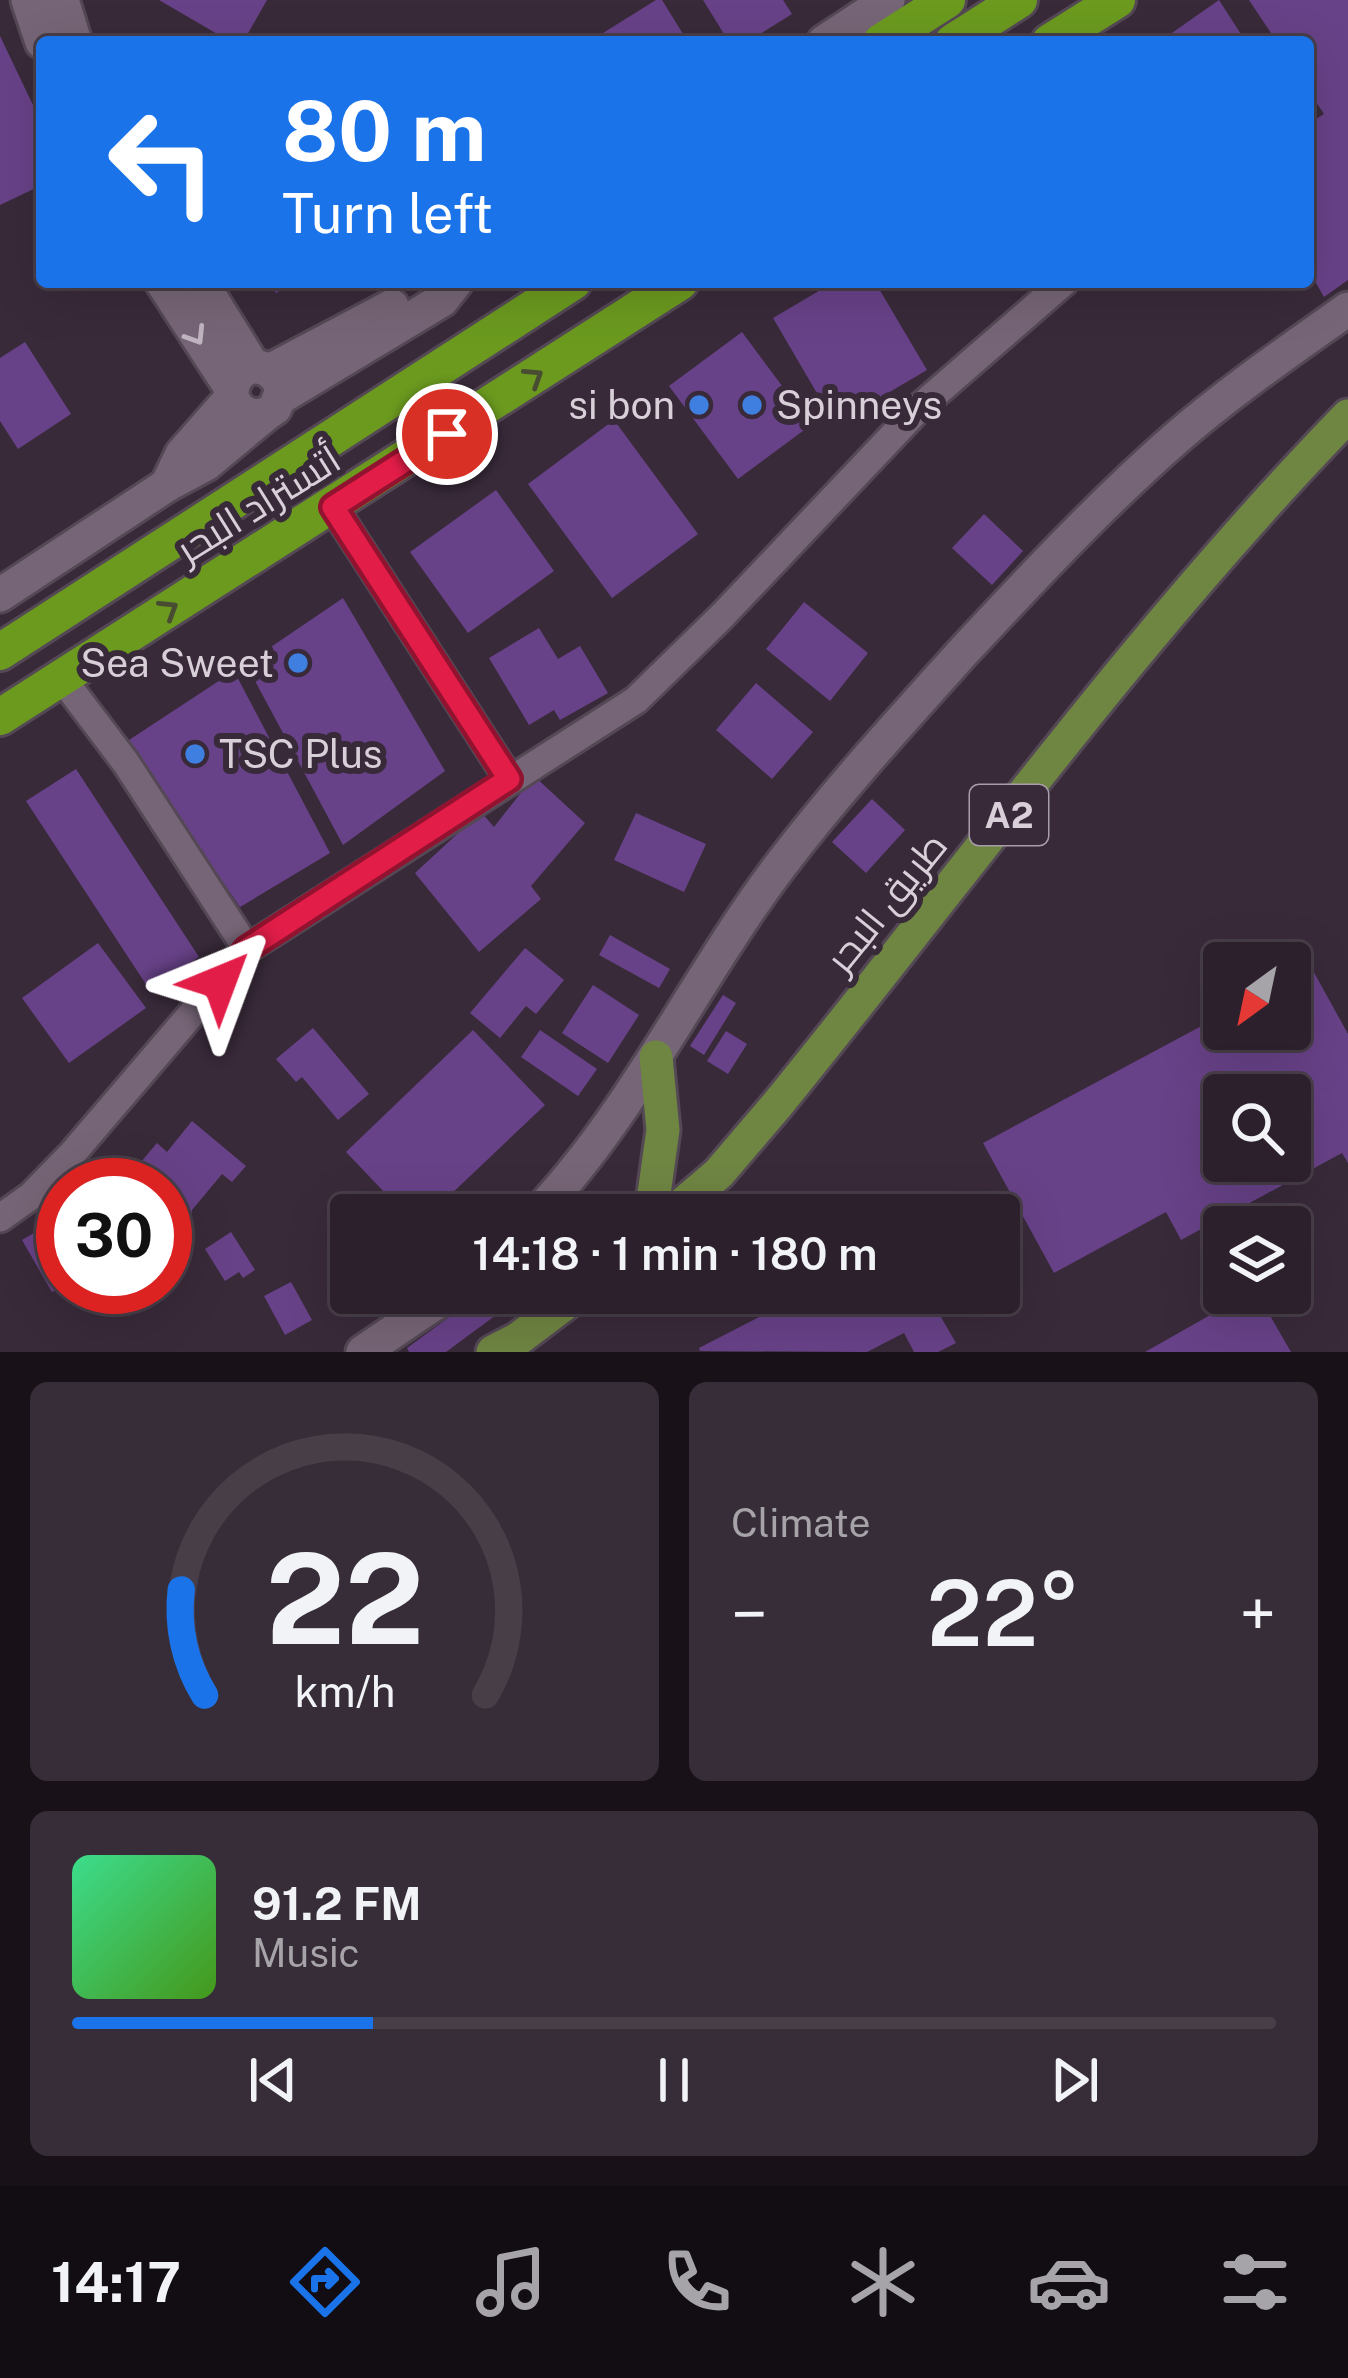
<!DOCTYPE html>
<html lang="en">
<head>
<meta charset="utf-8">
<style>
	:root { --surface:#2b202c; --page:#372d38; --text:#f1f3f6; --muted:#a6a3a9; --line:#473e48; --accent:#1a73e8 }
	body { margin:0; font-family:"Public Sans",Cairo,sans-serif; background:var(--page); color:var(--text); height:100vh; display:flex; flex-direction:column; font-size:45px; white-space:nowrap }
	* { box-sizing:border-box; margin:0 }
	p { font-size:39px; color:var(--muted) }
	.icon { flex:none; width:66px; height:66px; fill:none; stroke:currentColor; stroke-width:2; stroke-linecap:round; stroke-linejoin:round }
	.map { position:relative; height:1352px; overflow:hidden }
	.side { display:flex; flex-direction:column; gap:30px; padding:30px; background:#181218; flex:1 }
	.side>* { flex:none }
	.banner { position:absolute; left:36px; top:36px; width:1278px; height:252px; border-radius:12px; box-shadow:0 12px 48px #0002,0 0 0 3px var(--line); background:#1a73e8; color:#fff; overflow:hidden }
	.needle { width:78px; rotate:213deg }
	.buttons { position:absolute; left:1203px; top:942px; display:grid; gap:24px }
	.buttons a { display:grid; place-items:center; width:108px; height:108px; border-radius:12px; background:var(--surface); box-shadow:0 12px 48px #0002,0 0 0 3px var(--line); font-size:60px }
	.speed { position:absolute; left:36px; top:1158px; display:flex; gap:24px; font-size:60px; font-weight:700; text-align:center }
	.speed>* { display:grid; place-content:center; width:156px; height:156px; border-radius:50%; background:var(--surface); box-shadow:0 12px 48px #0002,0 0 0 3px var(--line); line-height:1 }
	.speed .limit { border:18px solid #d22; background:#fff; color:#111 }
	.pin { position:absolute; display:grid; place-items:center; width:102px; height:102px; color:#fff; margin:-51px; border:6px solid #fff; border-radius:50%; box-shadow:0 3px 12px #0007 }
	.me { position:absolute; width:132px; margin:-66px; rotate:44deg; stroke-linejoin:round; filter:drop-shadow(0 0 9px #0008) }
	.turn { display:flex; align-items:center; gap:42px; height:252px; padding:0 48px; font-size:54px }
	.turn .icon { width:156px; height:156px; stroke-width:2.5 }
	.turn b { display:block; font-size:84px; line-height:102px }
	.big { font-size:90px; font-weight:600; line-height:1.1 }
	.side .tile { flex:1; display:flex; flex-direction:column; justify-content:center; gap:18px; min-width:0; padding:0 42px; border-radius:18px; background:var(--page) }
	.side .dial { align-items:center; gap:0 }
	.dial svg { height:312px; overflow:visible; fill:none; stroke:var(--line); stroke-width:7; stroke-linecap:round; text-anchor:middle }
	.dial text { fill:var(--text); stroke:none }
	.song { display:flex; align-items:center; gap:36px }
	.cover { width:144px; height:144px; border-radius:18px; background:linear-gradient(135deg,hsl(150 70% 55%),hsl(100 70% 35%)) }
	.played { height:12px; border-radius:6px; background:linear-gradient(90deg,var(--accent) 25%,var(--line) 25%) }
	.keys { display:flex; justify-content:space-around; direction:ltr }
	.heat { display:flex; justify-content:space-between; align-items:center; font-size:66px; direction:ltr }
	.side .tiles { flex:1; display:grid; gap:30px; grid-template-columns:1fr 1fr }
	.tile:last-child { grid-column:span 2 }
	.trip { position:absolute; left:330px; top:1194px; width:690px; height:120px; border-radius:12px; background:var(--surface); box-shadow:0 12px 48px #0002,0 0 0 3px var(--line); font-weight:600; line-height:120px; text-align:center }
	.menu { display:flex; height:192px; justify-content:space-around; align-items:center; background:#110d12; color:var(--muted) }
	.menu .icon { width:84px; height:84px }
	.menu .current { color:var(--accent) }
	.menu b { font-size:54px; color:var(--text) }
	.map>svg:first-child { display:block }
	.building { fill:#684288; fill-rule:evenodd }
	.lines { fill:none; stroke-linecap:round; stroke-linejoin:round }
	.minor-casing { stroke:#544855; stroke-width:33 }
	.secondary-casing { stroke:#544855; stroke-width:39 }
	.primary-casing { stroke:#544855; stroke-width:39 }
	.motorway-casing { stroke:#544855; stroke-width:42 }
	.minor { stroke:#766576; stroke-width:27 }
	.secondary { stroke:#766576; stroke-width:33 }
	.primary { stroke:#6f8542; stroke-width:33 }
	.motorway { stroke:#6b9a1f; stroke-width:36 }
	.oneway { stroke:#c0b4c0 }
	.oneway2 { stroke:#484c32 }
	.route-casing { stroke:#92132f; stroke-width:30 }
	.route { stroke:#e11d48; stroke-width:21 }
	.shop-dot { fill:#3f7fe0; stroke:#392a3a; stroke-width:4.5 }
	.labels { text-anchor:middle; stroke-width:12; stroke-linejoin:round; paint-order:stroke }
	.shield { fill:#392a3a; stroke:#a89ea9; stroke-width:3 }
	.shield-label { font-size:36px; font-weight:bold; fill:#d8cfd9 }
	.poi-label { font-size:39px; fill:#d8cfd9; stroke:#392a3a; text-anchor:end }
	.street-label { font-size:39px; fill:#d8cfd9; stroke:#392a3a }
</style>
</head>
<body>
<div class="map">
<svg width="1348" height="1352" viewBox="0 0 1348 1352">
	<rect width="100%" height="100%" fill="#392a3a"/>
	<g class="building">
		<path d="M159 0H267L243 42H231Z"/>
		<path d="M656 0H662L688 42H608L603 33Z"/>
		<path d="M703 0H783L792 14 747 42H729Z"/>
		<path d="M1219 0 1246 42H1159Z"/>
		<path d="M1249 0H1348V280L1324 297 1308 269V124L1324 114 1308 90V42H1277Z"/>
		<path d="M0 36 42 124V185L0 205Z"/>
		<path d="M269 282H294L276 293Z"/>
		<path d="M834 282H875L927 370 835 424 773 318Z"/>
		<path d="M742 332 811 425 738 479 669 386Z"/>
		<path d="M25 342 71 414 18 449 0 421V358Z"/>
		<path d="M614 420 698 534 612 598 528 484Z"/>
		<path d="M496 490 554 571 468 633 410 552Z"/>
		<path d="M984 514 1023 551 992 585 952 548Z"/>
		<path d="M343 598 445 771 343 845 246 664Z"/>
		<path d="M804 602 868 653 830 701 766 649Z"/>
		<path d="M539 628 558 659 580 646 608 693 560 720 554 710 529 725 489 658Z"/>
		<path d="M234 671 330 853 240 907 126 742Z"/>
		<path d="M756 683 813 732 772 779 716 730Z"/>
		<path d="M76 769 199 957 149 989 26 801Z"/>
		<path d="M534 776 585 823 531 886 541 899 479 952 415 873 481 812 494 827Z"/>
		<path d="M872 799 905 830 866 873 832 842Z"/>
		<path d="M636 813 706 844 684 892 614 860Z"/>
		<path d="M610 935 670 969 659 988 599 955Z"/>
		<path d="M98 943 146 1008 69 1063 22 998Z"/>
		<path d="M525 948 564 980 536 1014 526 1006 500 1038 470 1013Z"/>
		<path d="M1311 967 1348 1034V1163L1342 1153 1181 1240 1166 1212 1054 1273 983 1143 1224 1014V1029H1290V978ZM1224 1095H1290V1161H1224Z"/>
		<path d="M593 985 639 1015 608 1063 562 1033Z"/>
		<path d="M723 995 736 1003 704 1055 690 1046Z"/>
		<path d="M313 1028 369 1094 338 1120 302 1077 296 1082 276 1059Z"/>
		<path d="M473 1030 545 1105 429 1215H406L346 1152Z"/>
		<path d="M540 1030 597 1069 578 1096 521 1057Z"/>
		<path d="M726 1031 747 1044 728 1074 707 1061Z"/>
		<path d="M192 1121 246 1166 232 1182 222 1174 192 1210 188 1236 165 1247V1185H142L130 1175 157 1143 167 1152Z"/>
		<path d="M63 1216V1286L52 1292 22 1240Z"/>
		<path d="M231 1232 255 1270 243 1278 239 1272 225 1281 205 1249Z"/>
		<path d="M291 1282 312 1320 285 1335 264 1296Z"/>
		<path d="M482 1293H526L446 1352H409L407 1348Z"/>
		<path d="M806 1293H927L956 1343 938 1352H914L904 1333 867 1352 700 1351 699 1348Z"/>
		<path d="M1249 1293H1257L1291 1352H1145Z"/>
	</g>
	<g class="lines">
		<defs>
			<g id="minor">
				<path d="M333 507 509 779"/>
				<path d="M61 677 126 763 247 949"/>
				<path d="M0 1218 31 1196 72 1154 247 949 636 700 722 616 920 407 1064 282"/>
			</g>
			<g id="secondary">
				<path d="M28 0 42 42"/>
				<path d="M62 0 75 42"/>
				<path d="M824 42 888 0"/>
				<path d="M162 282 231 388"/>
				<path d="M201 282 253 366"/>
				<path d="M271 370 392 306"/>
				<path d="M281 397 442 300 456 282"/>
				<path d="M167 485 182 454 232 397C231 361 272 356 282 390L275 408C259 421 240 417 232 397"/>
				<path d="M0 595 167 485 206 464 265 415"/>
				<path d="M536 1215C635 1111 694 980 780 866 837 791 900 722 963 652 1031 579 1099 506 1174 440 1229 392 1289 351 1348 309"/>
				<path d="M363 1352 450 1293"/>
			</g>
			<g id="primary">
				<path d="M651 1215 663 1130 656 1057"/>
				<path d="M670 1215 719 1173 777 1105C965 874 1140 630 1348 416"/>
				<path d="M493 1352 518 1339 579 1293"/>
			</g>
			<g id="motorway">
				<path d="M881 42 947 0"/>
				<path d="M953 42 1019 0"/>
				<path d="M1050 42 1117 0"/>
				<path d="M0 652 573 282"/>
				<path d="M0 717 680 282"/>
			</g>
		</defs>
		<use href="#minor" class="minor-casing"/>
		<use href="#secondary" class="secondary-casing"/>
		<use href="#primary" class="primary-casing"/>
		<use href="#motorway" class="motorway-casing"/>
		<use href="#minor" class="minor"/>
		<use href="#secondary" class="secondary"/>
		<use href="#primary" class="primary"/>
		<use href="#motorway" class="motorway"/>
	</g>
	<defs><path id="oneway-chevron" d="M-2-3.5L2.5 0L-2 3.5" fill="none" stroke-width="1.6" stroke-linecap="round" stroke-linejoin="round" transform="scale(3)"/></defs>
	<use class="oneway" href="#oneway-chevron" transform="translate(196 336) rotate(58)"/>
	<g class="oneway2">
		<use href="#oneway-chevron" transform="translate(534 377) rotate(-33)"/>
		<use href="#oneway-chevron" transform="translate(169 609) rotate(-32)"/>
	</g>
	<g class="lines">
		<defs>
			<path id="route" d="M220 982 247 949 509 779 333 507 447 434"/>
		</defs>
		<use href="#route" class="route-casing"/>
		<use href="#route" class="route"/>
	</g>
	<g class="shop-dot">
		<circle cx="699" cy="405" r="12"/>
		<circle cx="752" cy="405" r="12"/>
		<circle cx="298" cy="663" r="12"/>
		<circle cx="195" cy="754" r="12"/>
	</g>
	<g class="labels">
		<rect class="shield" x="970" y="785" width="78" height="60" rx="9"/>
		<g class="shield-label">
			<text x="1009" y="828">A2</text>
		</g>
		<g class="poi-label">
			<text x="675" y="419">si bon</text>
			<text x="776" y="419" text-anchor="start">Spinneys</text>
			<text x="274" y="677">Sea Sweet</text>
			<text x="219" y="768" text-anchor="start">TSC Plus</text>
		</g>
		<g class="street-label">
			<text transform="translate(258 504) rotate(-32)" y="14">أتستراد البحر</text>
			<text transform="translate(886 902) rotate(-51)" y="14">طريق البحر</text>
		</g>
	</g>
</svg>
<div class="buttons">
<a><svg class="needle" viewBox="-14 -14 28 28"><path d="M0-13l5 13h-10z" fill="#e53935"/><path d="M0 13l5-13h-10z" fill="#a6a3a9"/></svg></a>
<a><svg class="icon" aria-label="search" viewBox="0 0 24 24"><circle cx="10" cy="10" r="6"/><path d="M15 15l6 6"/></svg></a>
<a><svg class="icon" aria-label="layers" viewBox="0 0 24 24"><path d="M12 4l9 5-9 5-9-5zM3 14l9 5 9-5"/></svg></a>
</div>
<div class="speed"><div class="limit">30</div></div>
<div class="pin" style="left:447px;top:434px;background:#d93025"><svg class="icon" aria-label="arrive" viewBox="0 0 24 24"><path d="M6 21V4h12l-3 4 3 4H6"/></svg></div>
<svg class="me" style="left:220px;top:982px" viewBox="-20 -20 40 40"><path d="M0-17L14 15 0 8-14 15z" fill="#e11d48" stroke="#fff" stroke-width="4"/></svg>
<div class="trip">14:18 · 1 min · 180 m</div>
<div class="banner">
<div class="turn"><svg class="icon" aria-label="left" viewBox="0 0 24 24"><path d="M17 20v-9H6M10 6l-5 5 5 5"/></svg><div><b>80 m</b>Turn left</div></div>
</div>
</div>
<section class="side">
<div class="tiles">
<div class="tile dial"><svg viewBox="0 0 100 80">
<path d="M14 69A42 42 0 1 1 86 69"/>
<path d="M14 69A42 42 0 0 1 8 42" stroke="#1a73e8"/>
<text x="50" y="56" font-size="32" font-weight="700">22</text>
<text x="50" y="72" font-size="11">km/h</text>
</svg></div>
<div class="tile"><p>Climate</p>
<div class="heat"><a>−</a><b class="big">22°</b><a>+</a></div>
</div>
<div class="tile">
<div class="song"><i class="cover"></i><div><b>91.2 FM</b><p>Music</p></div></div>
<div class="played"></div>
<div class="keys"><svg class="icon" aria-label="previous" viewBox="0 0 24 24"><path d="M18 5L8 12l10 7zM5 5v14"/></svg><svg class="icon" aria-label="pause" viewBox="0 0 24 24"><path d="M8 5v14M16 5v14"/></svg><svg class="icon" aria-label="next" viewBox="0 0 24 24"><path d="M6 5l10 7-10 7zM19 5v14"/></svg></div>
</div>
</div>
</section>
<nav class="menu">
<b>14:17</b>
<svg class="icon current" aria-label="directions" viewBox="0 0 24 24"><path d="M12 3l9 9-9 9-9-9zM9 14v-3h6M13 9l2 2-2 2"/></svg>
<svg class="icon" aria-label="music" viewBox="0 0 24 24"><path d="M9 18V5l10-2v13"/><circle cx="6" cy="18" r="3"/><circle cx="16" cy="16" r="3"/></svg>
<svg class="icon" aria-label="phone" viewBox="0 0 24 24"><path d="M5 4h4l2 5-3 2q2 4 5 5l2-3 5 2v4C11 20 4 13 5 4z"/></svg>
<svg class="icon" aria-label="climate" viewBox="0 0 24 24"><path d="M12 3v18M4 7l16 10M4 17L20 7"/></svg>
<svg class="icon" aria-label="car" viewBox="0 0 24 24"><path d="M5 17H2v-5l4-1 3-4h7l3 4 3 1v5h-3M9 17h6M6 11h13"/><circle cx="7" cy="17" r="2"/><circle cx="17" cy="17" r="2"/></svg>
<svg class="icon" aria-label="filters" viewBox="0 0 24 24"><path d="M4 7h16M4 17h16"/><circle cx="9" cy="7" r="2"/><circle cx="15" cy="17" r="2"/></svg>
</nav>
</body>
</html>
